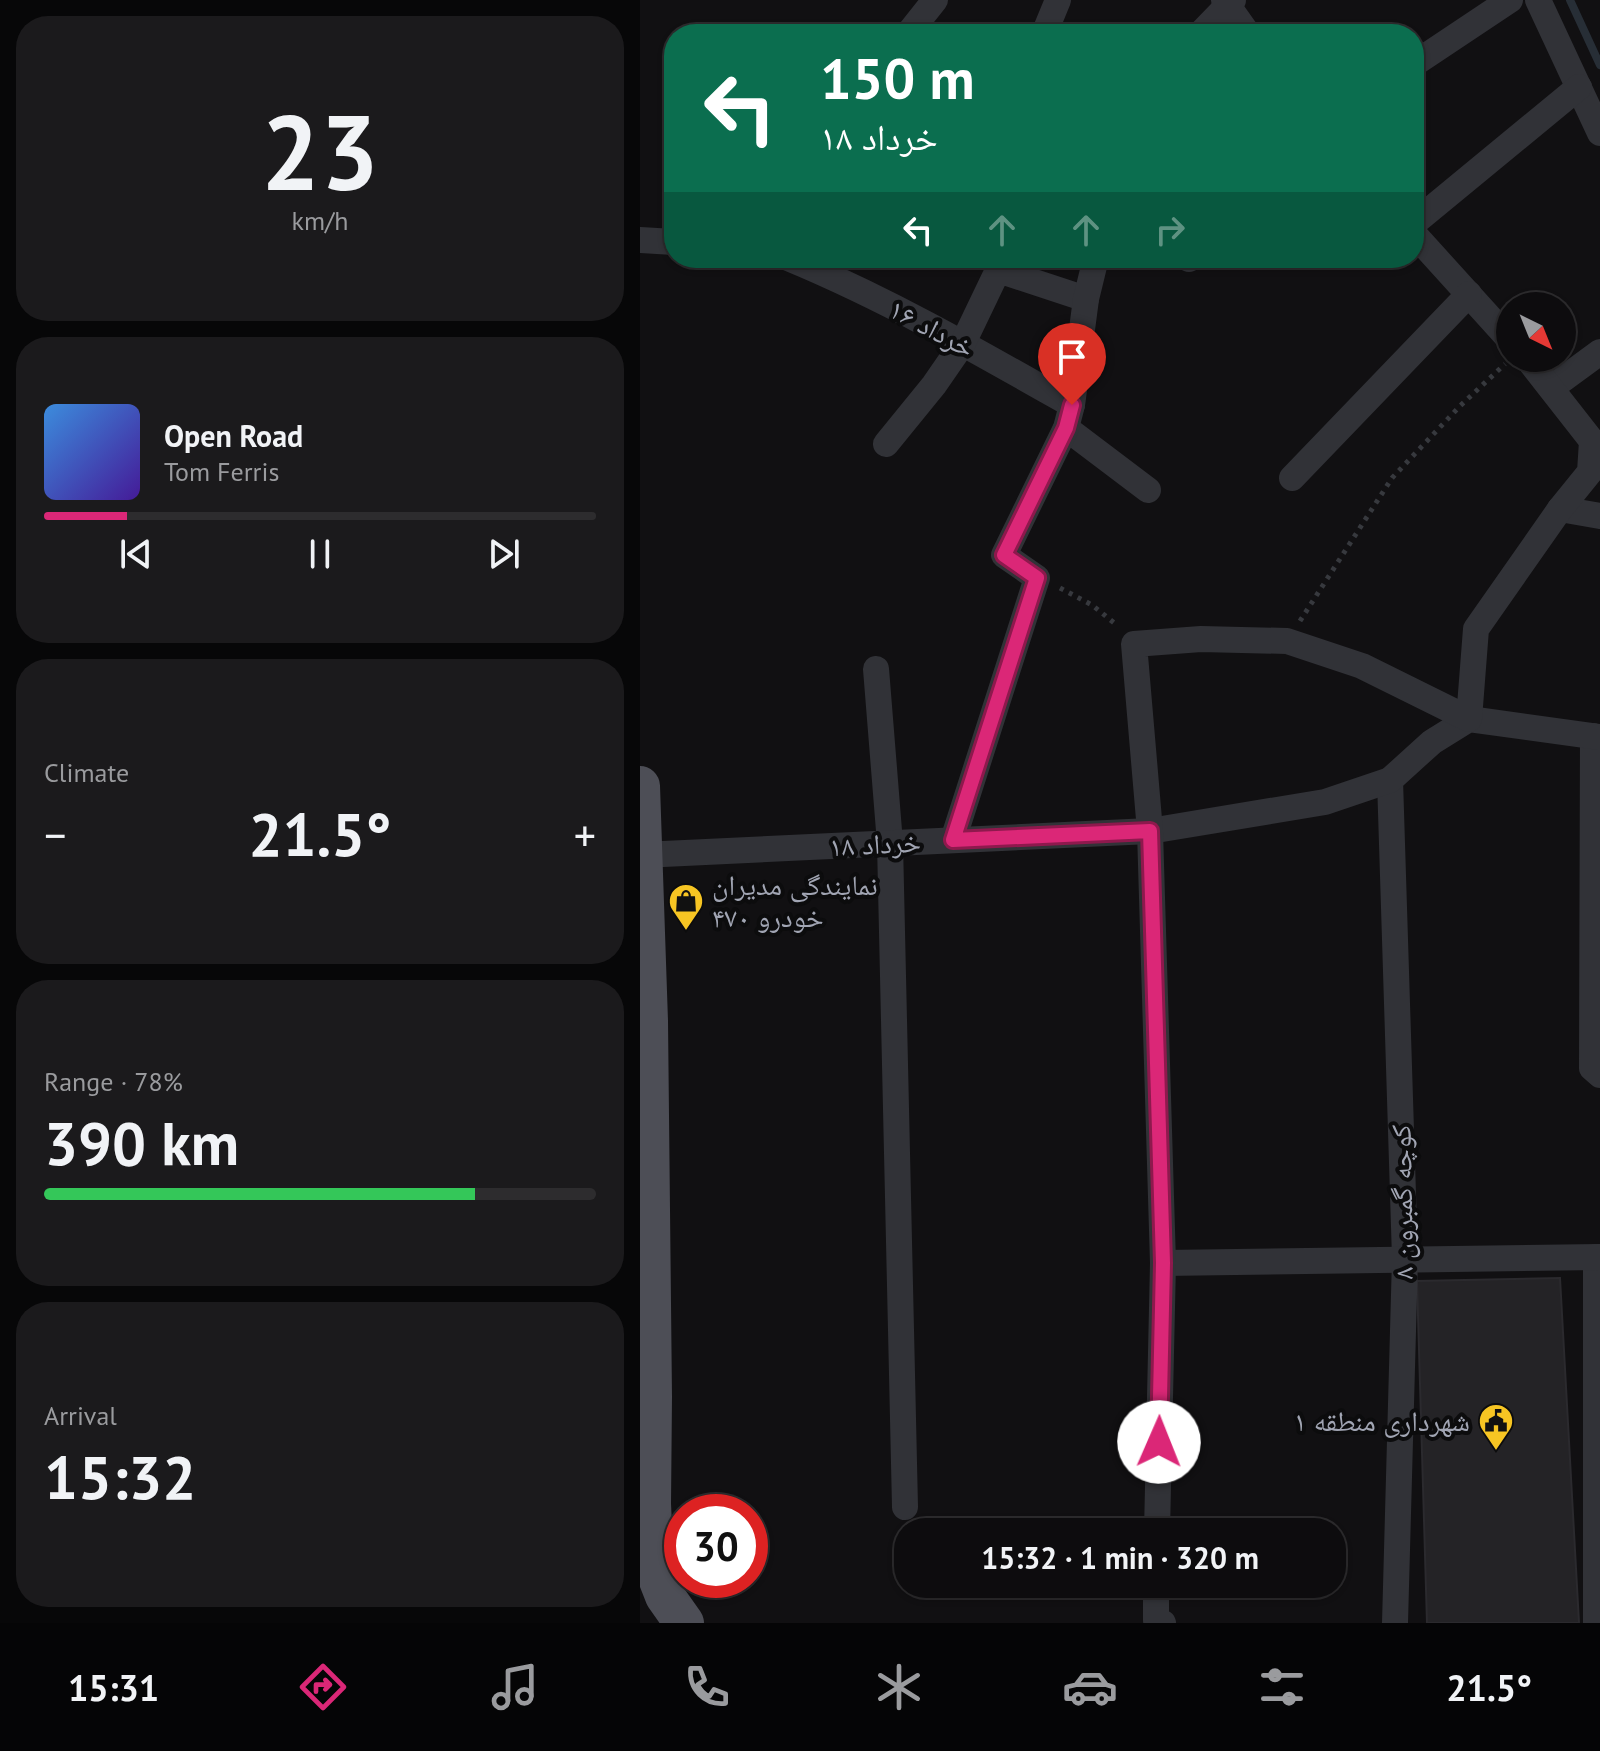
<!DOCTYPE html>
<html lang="en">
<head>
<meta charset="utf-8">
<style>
	:root { --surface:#0d0c0e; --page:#1b1a1c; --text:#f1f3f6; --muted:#9a9b9e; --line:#2d2c2e; --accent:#db2777 }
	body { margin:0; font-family:"PT Sans","Noto Naskh Arabic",sans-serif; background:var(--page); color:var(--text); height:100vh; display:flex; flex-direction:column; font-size:30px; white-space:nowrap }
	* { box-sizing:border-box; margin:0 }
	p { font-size:26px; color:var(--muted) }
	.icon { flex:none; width:44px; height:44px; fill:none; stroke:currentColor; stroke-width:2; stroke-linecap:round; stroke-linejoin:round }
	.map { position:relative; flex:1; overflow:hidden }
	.sheet { display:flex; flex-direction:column; gap:16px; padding:16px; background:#070708; width:640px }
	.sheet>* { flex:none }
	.guide { position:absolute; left:24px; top:24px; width:760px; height:244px; border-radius:32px; box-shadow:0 2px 6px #0004,0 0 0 2px var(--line); background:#0b6e4f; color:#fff; overflow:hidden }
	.needle { width:52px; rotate:137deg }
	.fabs { position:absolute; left:856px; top:292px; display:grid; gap:16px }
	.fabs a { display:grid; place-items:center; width:80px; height:80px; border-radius:50%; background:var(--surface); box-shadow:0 2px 6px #0004,0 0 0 2px var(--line); font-size:40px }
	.speed { position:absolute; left:24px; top:1494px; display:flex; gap:16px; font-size:40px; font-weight:700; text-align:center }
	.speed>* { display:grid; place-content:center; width:104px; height:104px; border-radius:50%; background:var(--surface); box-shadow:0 2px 6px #0004,0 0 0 2px var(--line); line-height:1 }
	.speed .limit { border:12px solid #d22; background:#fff; color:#111 }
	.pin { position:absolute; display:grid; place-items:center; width:68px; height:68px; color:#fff; margin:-82px -34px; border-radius:50% 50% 50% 0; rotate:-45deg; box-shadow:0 0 8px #0007 }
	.pin .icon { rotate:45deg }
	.me { position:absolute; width:88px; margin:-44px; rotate:1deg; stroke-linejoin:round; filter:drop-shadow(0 0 6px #0008) }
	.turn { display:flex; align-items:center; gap:28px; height:168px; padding:0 24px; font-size:36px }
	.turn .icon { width:104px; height:104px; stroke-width:2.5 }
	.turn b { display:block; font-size:56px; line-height:68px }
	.lanes { display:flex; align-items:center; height:76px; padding:0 24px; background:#0003; justify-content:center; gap:40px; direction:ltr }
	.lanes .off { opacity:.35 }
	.big { font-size:60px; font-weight:700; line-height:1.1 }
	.sheet .tile { flex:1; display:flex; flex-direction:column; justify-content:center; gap:12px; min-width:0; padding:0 28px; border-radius:32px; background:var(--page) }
	.sheet .dial { align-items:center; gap:0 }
	.dial b { font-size:104px; line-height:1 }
	.song { display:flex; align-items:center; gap:24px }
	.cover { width:96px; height:96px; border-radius:12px; background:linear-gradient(135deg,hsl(210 70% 55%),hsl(260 70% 35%)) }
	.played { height:8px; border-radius:4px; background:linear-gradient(90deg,var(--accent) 15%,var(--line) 15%) }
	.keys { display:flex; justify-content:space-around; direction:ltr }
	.heat { display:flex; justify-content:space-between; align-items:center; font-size:44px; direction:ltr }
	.charge { height:12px; border-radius:6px; background:linear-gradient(90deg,#34c759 78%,var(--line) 0) }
	.trip { position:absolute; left:254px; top:1518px; width:452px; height:80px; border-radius:32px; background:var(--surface); box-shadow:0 2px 6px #0004,0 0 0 2px var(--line); font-weight:700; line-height:80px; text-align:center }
	.menu { display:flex; height:128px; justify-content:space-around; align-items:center; background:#050506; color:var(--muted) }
	.menu .icon { width:56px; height:56px }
	.menu .active { color:var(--accent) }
	.menu b { font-size:36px; color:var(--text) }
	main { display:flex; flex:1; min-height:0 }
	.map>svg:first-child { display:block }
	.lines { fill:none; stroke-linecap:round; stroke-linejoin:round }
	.stream { stroke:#272e36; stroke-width:8 }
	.building { fill:#242326; stroke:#2b2a2e; stroke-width:2 }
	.path { stroke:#37393e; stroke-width:5; stroke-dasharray:4 6; stroke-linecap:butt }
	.street { stroke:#313237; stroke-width:26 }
	.primary { stroke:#4d4e56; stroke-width:40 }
	.route-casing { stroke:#8e194d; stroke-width:20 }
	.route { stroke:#db2777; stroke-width:14 }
	.labels { text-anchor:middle; stroke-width:8; stroke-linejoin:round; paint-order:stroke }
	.street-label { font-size:28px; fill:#a1a5b3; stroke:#0c0c0d }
	.poi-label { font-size:28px; fill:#a1a5b3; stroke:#0c0c0d; text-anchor:start }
</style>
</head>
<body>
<main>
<section class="sheet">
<div class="tile dial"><b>23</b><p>km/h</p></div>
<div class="tile">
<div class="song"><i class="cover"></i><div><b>Open Road</b><p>Tom Ferris</p></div></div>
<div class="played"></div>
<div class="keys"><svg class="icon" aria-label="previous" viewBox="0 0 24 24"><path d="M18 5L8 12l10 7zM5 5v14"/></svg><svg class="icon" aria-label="pause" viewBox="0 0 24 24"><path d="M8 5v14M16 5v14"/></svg><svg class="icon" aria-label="next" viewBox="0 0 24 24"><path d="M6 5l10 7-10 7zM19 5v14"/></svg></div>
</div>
<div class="tile"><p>Climate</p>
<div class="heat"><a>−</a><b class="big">21.5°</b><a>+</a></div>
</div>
<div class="tile"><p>Range · 78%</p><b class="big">390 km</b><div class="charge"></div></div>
<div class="tile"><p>Arrival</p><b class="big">15:32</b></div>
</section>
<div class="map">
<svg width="960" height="1623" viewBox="0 0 960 1623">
	<rect width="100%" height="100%" fill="#111012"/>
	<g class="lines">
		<path class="stream" d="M930 0 960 65"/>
	</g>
	<path class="building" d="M920 1278 939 1623H787L777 1281Z"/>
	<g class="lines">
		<g class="path">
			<path d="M420 588 452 605 478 626"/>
			<path d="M660 621 752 478 820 406 865 364"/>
		</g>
		<g class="street">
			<path d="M584 0 608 34"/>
			<path d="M898 0 960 133"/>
			<path d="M268 34 295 0"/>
			<path d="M404 34 418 0"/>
			<path d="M560 34 593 0"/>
			<path d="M774 64 870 0"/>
			<path d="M774 223 939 87"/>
			<path d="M774 234 870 340"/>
			<path d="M0 240 34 242"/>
			<path d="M148 258C247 299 339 352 432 405"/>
			<path d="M549 259 550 258"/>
			<path d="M911 388 960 352"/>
			<path d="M426 428 508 490"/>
			<path d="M246 444 294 385 323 343 358 270 446 299"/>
			<path d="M652 478 829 294"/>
			<path d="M920 509 960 516"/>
			<path d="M236 669 250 843 265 1507"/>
			<path d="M953 736 952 1068 960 1075"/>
			<path d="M750 780 765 1258 755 1623"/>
			<path d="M313 840 397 578 364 555 426 428 432 405 446 299 456 258"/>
			<path d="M2 855 510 831 685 802 750 780 792 742 829 719 960 737"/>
			<path d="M956 1257V1623"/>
			<path d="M523 1263 960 1257"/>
			<path d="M517 1532 523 1263 510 831 494 644 561 639 647 641 722 666 829 719 836 629 920 509 950 472 952 441 887 358"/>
			<path d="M516 1584V1620L523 1623"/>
		</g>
		<path class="primary" d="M0 786 8 1021 12 1397 11 1504 14 1568 25 1596 44 1623"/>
	</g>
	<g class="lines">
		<defs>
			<path id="route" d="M432 405 426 428 364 555 397 578 313 840 510 831 523 1263 519 1442"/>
		</defs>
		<use href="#route" class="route-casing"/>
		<use href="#route" class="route"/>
	</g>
	<defs>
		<symbol id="shop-pin" viewBox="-11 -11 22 30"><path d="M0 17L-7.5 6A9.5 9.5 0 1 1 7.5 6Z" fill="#f7c523" stroke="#0c0c0d"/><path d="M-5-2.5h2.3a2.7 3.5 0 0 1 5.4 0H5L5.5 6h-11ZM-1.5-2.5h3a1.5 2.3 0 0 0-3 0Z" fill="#111"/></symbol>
		<symbol id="civic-pin" viewBox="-11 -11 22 30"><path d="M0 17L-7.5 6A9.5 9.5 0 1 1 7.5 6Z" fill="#f7c523" stroke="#0c0c0d"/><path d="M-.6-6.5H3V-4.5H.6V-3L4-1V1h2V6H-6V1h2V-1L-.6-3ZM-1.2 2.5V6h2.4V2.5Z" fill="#111"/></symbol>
	</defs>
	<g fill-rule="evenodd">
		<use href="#shop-pin" x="26" y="881" width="40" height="54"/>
		<use href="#civic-pin" x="836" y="1401" width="40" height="54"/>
	</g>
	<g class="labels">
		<g class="street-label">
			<text transform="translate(292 328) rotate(28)" y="10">خرداد ۱۶</text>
			<text transform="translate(235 844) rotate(-3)" y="10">خرداد ۱۸</text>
			<text transform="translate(762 1202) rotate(-91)" y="10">کوچه گمبرون ۸</text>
		</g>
		<g class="poi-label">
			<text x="72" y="895">نمایندگی مدیران<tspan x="72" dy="32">خودرو ۴۷۰</tspan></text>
			<text x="830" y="1431" text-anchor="end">شهرداری منطقه ۱</text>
		</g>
	</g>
</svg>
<div class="fabs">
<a><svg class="needle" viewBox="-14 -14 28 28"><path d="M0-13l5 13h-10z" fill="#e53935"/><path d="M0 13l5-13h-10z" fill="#9a9b9e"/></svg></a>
</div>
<div class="speed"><div class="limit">30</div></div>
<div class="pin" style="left:432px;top:405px;background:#d93025"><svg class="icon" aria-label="arrive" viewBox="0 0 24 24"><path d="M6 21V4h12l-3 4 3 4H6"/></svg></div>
<svg class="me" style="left:519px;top:1442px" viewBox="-20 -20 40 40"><circle r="19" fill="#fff"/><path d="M0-13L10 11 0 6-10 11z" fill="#db2777"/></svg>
<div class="trip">15:32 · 1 min · 320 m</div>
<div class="guide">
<div class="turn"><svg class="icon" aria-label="left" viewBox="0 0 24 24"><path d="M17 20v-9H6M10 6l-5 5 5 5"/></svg><div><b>150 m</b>خرداد ۱۸</div></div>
<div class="lanes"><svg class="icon" aria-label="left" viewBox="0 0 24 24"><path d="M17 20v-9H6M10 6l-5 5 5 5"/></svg><svg class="icon off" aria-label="ahead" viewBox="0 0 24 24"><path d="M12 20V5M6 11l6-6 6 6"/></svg><svg class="icon off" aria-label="ahead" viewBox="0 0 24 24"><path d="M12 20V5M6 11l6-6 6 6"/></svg><svg class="icon off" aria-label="right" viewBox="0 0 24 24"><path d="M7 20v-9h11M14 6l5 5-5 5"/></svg></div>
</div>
</div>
</main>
<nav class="menu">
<b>15:31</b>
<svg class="icon active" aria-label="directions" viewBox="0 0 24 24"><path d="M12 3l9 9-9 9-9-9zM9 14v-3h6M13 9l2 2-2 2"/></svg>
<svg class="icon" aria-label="music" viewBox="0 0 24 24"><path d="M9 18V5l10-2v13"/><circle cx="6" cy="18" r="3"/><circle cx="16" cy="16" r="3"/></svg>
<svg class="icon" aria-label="phone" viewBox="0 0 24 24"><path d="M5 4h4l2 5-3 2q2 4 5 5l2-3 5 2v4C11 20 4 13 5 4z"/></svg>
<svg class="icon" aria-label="climate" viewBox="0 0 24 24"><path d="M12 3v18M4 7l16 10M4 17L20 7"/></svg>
<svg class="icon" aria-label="car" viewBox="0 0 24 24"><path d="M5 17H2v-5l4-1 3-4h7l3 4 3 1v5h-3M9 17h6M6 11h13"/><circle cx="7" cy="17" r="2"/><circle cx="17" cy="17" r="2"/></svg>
<svg class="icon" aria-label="filters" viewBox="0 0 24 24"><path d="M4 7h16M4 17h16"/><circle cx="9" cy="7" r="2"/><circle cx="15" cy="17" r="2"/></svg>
<b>21.5°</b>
</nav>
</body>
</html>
